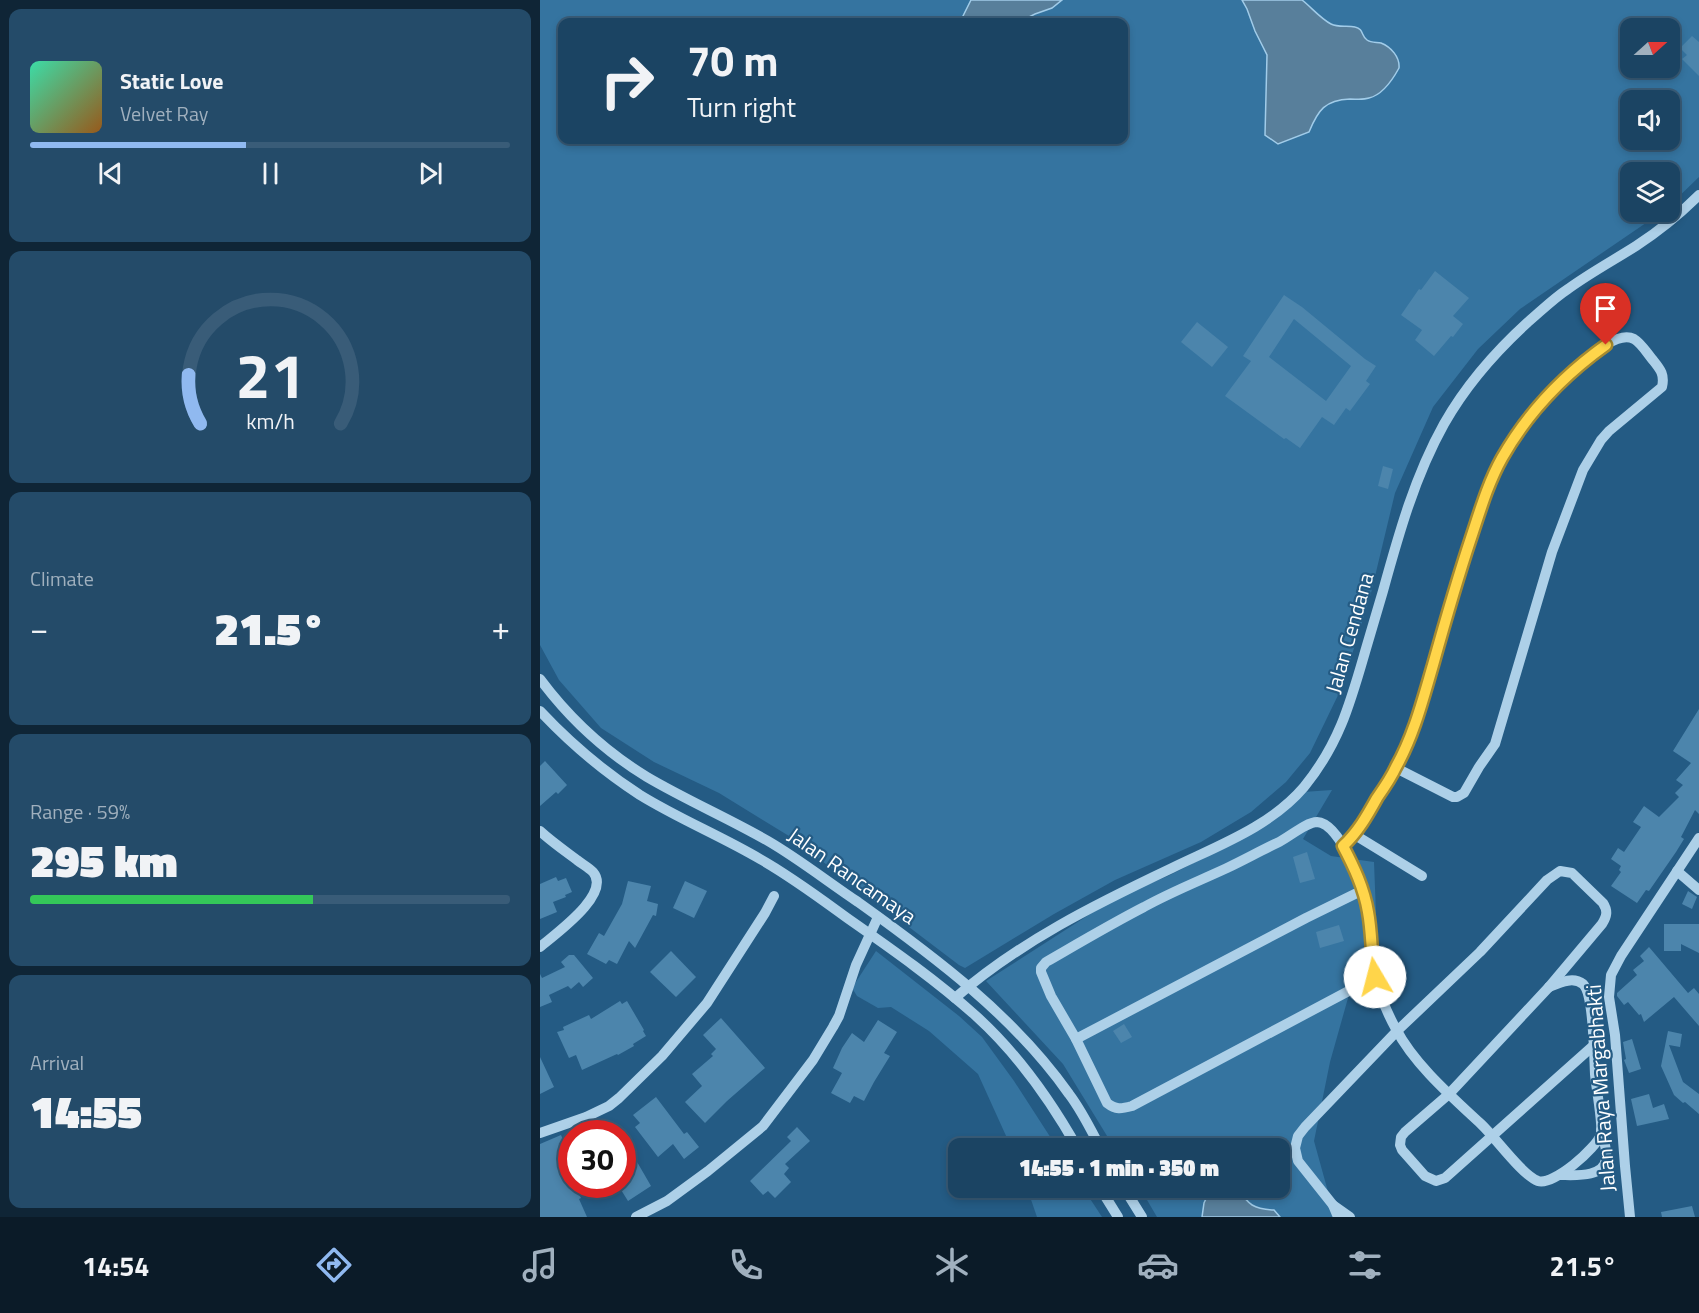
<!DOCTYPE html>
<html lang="en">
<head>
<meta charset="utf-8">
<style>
	:root { --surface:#1b4463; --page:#244b69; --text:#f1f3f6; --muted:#a0b0be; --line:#395c78; --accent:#90b9f0 }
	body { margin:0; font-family:"Titillium Web",sans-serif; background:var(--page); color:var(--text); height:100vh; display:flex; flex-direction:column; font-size:22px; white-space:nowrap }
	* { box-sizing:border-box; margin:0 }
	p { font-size:20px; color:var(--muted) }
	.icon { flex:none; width:33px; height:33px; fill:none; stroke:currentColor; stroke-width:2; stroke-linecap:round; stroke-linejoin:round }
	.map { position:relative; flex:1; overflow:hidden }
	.drawer { display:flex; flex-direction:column; gap:9px; padding:9px; background:#0f2536; width:540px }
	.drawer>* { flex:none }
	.top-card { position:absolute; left:18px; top:18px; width:570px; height:126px; border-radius:12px; box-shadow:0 3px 9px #0003,0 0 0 2px var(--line); background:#1b4463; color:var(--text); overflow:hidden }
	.needle { width:39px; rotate:69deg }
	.fabs { position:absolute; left:1080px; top:18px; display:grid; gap:12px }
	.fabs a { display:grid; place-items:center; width:60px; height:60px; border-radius:12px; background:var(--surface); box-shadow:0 3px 9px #0003,0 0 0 2px var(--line); font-size:30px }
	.speed { position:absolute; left:18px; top:1120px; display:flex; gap:12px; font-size:30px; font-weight:700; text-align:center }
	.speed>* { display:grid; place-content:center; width:78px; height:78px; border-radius:50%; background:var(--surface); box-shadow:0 3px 9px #0003,0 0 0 2px var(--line); line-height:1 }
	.speed .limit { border:9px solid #d22; background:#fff; color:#111 }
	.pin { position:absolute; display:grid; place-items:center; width:51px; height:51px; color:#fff; margin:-62px -26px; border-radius:50% 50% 50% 0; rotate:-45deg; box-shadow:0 0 6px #0007 }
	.pin .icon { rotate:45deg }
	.me { position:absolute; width:66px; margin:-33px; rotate:352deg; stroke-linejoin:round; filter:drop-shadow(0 0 4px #0008) }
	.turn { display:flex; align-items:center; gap:21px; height:126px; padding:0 30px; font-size:27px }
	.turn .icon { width:78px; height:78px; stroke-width:2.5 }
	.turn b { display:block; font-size:42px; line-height:51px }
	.big { font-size:45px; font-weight:800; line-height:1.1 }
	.drawer .card { flex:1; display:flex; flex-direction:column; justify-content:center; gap:9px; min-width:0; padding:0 21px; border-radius:12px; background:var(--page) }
	.drawer .dial { align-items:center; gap:0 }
	.dial svg { height:156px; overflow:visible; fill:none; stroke:var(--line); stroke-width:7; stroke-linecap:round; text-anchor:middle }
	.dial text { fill:var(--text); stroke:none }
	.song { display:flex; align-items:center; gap:18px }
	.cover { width:72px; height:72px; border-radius:9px; background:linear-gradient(135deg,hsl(160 70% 55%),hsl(30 70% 35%)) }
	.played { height:6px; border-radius:3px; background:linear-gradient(90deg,var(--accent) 45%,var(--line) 45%) }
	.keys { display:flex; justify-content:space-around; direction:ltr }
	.heat { display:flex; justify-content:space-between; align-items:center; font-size:33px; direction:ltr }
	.charge { height:9px; border-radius:4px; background:linear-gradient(90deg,#34c759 59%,var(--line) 0) }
	.trip { position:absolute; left:408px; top:1138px; width:342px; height:60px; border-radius:12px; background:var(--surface); box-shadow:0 3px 9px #0003,0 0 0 2px var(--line); font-weight:800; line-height:60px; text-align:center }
	.menu { display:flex; height:96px; justify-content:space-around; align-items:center; background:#0b1b28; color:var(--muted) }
	.menu .icon { width:42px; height:42px }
	.menu .selected { color:var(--accent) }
	.menu b { font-size:27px; color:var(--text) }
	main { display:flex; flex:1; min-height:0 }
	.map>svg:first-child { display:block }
	.green { fill:#3574a0; fill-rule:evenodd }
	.water { fill:#587f9b; stroke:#a1cce9; stroke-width:1.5 }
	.building { fill:#4c85ac; fill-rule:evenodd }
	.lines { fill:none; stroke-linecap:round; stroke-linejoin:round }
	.minor { stroke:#add0e8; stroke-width:10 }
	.route-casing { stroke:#a68a30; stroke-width:15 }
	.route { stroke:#ffd54a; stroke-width:10 }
	.labels { text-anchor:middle; stroke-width:4.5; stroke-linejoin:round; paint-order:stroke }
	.street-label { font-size:21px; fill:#fff; stroke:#245b84 }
</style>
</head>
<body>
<main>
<section class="drawer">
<div class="card">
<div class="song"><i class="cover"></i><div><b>Static Love</b><p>Velvet Ray</p></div></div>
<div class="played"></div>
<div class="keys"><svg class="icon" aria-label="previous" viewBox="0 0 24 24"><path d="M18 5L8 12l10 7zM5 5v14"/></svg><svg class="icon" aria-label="pause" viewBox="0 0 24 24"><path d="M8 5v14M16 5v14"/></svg><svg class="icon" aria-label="next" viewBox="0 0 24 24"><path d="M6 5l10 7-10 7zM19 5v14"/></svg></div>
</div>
<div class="card dial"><svg viewBox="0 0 100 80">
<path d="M14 69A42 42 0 1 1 86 69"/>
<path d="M14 69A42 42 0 0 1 8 44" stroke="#90b9f0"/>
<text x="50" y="56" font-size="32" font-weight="700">21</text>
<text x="50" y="72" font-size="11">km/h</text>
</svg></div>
<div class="card"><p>Climate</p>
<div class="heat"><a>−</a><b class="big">21.5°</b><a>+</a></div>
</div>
<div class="card"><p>Range · 59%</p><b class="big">295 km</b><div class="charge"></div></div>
<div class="card"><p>Arrival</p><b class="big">14:55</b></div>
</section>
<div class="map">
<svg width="1159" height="1217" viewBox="0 0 1159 1217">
	<rect width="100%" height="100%" fill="#245b84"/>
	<g class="green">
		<path d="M0 0H1159V177L1130 205V172H1090V212H1122L980 309 938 349 893 407 855 493 831 593 802 687 770 753 746 782 711 812 661 842 575 880 514 914 425 968 419 965 249 836 179 793 114 762 61 728 19 680 0 645ZM22 22H584V140H22ZM1090 28H1130V68H1090ZM1090 100H1130V140H1090Z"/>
		<path d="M792 790 763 839 791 856 834 862 836 914 819 959 790 1062 774 1141 795 1217H617L600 1188H740V1149H575L523 1064 446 981 575 898 628 876 675 852 763 792Z"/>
		<path d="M336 951 419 1016 442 1037 474 1081 518 1149H472L438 1074 389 1031 351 1007 338 1008 317 996 312 988Z"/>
		<path d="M487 1188H543L562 1217H497Z"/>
	</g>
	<g class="water">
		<path d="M431 0H522L512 8 495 14 479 22H420Z"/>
		<path d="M702 0H762C771 7 781 19 791 24 799 28 807 25 815 27 824 29 821 36 827 40 831 43 837 42 841 43 851 47 860 57 859 68 853 79 842 95 829 98 823 100 817 99 810 99 785 100 778 110 769 132L738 144 725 135 727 55 715 31 707 9Z"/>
		<path d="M671 1188H697C709 1205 713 1209 734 1210L740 1217H662L664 1203Z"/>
	</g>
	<g class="building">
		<path d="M1152 36 1159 42V76L1142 59 1147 55 1140 48Z"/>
		<path d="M895 271 929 298 913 316 923 324 913 337 911 336 894 356 875 340 882 330 861 315 879 289 881 290Z"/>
		<path d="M744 295 762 307 825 359 836 366 826 381 830 384 810 411 806 408 794 425 782 417 760 448 746 438 744 439 685 396 711 361 703 356ZM754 319 811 366 786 401 729 357Z"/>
		<path d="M657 322 688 347 672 367 641 342Z"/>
		<path d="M843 466 853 469 848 489 838 486Z"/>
		<path d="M1159 709V814L1155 810 1141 837 1144 839 1136 852 1109 891 1106 890 1097 903 1071 886 1081 872 1079 870 1081 866 1071 859 1078 848 1084 852 1101 827 1093 822 1104 806 1119 817 1139 797 1135 793 1143 785 1136 780 1151 763 1133 751Z"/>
		<path d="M5 761 27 785 18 794 16 792 0 806V766Z"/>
		<path d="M767 852 775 879 760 883 753 857Z"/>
		<path d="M16 877 18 881 26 878 32 892 25 895 26 897 13 902 17 912 0 919V884Z"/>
		<path d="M88 881 111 886 107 901 118 904 116 916 113 915 95 948 89 941 77 964 69 960 66 964 47 954 59 933 64 936 82 904Z"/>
		<path d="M145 881 167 891 154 918 133 908Z"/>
		<path d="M1148 891 1157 897 1152 909 1142 904Z"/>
		<path d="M1124 924H1159V953L1141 944V951H1124Z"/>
		<path d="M799 925 804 941 780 948 776 932Z"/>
		<path d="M1109 947 1148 993 1154 988 1159 994V1026L1134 997 1104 1022 1101 1014 1099 1015 1088 1002 1084 1005 1077 996V993L1097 975 1093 970 1104 961 1100 956Z"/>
		<path d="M131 951 156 977 136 997 110 972Z"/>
		<path d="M29 955H34L53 978 43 987 39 982 31 989 28 986 9 995 12 1002 0 1007V974L2 978 25 967 21 962Z"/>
		<path d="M80 1001 82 1004 87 1001 104 1030 103 1031 106 1036 93 1044 94 1046 78 1055 77 1054 42 1070 36 1055 29 1058 17 1032 24 1030 23 1027 49 1015 51 1019Z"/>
		<path d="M181 1018 225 1068 187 1101 165 1123 145 1102 162 1086 152 1074 173 1056 171 1054 176 1049 163 1035Z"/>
		<path d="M338 1020 357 1032 344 1053 350 1056 334 1082 324 1101 314 1096 310 1103 291 1093 302 1073 293 1068 302 1048 312 1033 324 1042Z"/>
		<path d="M584 1024 592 1037 581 1043 573 1031Z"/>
		<path d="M1128 1031 1142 1034 1140 1047 1129 1045 1143 1082 1159 1094V1114L1145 1102 1143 1103 1134 1095 1121 1066Z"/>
		<path d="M1092 1039 1101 1069 1089 1073 1084 1060 1086 1059 1083 1042Z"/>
		<path d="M0 1057 14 1087 0 1094Z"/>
		<path d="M1109 1094 1113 1108 1124 1104 1129 1119 1097 1126 1091 1099Z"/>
		<path d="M116 1097 144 1134 147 1132 159 1147 144 1159 133 1144 118 1157 95 1127 100 1123 93 1115Z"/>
		<path d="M257 1127 270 1141 245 1164 249 1168 244 1174 251 1182 235 1198 228 1191 223 1195 210 1181 251 1141 247 1137Z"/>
		<path d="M21 1135 32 1161V1185H35L41 1198 39 1199 47 1217H0V1144Z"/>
		<path d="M82 1136 111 1186 88 1201 78 1185H82Z"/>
		<path d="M1152 1206 1155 1217H1122L1121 1212Z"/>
	</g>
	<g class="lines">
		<g class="minor">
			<path d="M0 679C29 718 66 752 107 777 146 800 188 818 228 841 259 859 288 882 318 902 395 957 474 1016 529 1094 542 1111 551 1130 561 1149"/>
			<path d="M0 711C30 743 63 771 100 795 139 819 181 836 220 859 252 877 281 899 310 920 353 950 397 981 436 1016 478 1054 511 1101 538 1149"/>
			<path d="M0 831C12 842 25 851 37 860 42 864 48 867 53 872 72 894 15 934 0 947"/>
			<path d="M815 835 882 876"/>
			<path d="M803 846C819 831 828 813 840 795 845 786 851 777 856 768 874 734 884 697 894 661 906 620 917 579 930 539 939 512 948 485 962 459 980 425 1006 393 1036 368 1048 358 1077 330 1094 339 1101 343 1107 353 1112 359 1120 369 1125 374 1122 387L1069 431 1061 440 1043 470 1012 552 955 744 939 767 924 793 917 797H913L856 768"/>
			<path d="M1137 871 1159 890"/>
			<path d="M835 977 592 1106C581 1109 576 1110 567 1103L536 1039 511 996 501 972V968L506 962C539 943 571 924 604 907 631 892 659 881 687 868 704 860 720 851 737 843 748 838 766 822 777 822 801 823 825 891 828 912 832 933 830 956 835 977 840 995 847 1013 856 1029 874 1064 912 1097 941 1124 955 1137 982 1175 998 1181 1013 1186 1057 1148 1061 1134 1063 1124 1056 1087 1055 1074 1054 1056 1054 994 1043 984 1033 976 1019 983 1009 987"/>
			<path d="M415 998C479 942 556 904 632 868 677 846 730 827 764 787 799 744 810 704 825 652 831 631 837 611 843 591 859 533 875 476 904 424 926 385 955 352 988 322 1001 311 1014 298 1028 289 1050 273 1074 260 1096 246 1119 231 1140 214 1159 195"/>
			<path d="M536 1039 766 918 823 890"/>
			<path d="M0 1133 46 1117 69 1106 79 1098 122 1056 167 1003 225 913 234 896"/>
			<path d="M1020 1175C1034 1175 1064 1178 1066 1159 1068 1150 1063 1139 1061 1130"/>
			<path d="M560 1188 578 1217"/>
			<path d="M584 1188 602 1217"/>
			<path d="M793 1205 810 1217"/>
			<path d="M96 1217 127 1201 168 1171 223 1126 273 1060 293 1027 299 1016 316 965 338 917"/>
			<path d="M798 1217 793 1205 758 1161 755 1148 758 1136 765 1127 857 1031 940 952 1007 880 1020 871 1032 873 1063 903C1068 911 1067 916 1062 924L1009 987 909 1094 865 1132 861 1137 860 1145 862 1150 885 1176 896 1181 905 1178 1053 1046"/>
			<path d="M1090 1217 1085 1166 1075 1035 1069 997 1071 975 1081 956 1159 838"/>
		</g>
	</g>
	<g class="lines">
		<defs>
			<path id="route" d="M835 977C831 955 832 933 828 912 824 888 814 867 803 846 818 832 827 816 837 798 844 788 851 778 856 767 874 735 883 699 893 665 905 622 917 580 931 538 940 511 948 483 962 458 988 412 1024 375 1066 345"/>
		</defs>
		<use href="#route" class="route-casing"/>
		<use href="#route" class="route"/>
	</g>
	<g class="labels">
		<g class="street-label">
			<text transform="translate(810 633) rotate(-74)" y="7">Jalan Cendana</text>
			<text transform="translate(312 876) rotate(35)" y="7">Jalan Rancamaya</text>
			<text transform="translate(1061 1088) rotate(-94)" y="7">Jalan Raya Margabhakti</text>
		</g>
	</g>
</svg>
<div class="fabs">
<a><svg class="needle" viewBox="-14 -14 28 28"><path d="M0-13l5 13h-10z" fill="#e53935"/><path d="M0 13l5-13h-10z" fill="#a0b0be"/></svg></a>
<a><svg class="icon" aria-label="sound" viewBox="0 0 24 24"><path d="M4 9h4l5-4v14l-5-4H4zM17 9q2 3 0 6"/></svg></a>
<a><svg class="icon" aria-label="layers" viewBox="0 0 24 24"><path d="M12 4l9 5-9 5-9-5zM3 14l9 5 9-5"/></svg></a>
</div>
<div class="speed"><div class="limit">30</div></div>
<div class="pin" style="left:1066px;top:345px;background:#d93025"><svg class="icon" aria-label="arrive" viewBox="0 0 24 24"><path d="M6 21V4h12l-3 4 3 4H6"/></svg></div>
<svg class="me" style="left:835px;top:977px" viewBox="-20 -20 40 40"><circle r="19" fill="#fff"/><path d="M0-13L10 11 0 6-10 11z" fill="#ffd54a"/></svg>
<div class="trip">14:55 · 1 min · 350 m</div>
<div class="top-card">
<div class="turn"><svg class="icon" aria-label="right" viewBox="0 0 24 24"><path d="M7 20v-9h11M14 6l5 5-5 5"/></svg><div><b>70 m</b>Turn right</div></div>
</div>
</div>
</main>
<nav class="menu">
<b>14:54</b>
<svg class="icon selected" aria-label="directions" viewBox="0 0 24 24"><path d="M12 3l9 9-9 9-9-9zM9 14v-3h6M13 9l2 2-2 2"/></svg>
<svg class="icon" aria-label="music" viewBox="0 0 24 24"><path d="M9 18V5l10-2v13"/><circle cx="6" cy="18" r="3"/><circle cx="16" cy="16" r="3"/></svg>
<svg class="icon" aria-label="phone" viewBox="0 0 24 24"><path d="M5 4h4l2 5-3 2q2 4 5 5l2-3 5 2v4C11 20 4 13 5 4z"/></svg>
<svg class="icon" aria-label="climate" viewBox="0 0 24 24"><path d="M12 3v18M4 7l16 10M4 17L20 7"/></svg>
<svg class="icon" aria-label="car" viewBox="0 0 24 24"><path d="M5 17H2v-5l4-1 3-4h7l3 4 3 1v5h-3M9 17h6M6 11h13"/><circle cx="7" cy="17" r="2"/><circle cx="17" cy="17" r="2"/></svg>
<svg class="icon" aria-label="filters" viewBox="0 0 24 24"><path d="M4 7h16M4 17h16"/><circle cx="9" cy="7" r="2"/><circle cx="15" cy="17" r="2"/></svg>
<b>21.5°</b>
</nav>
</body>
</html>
